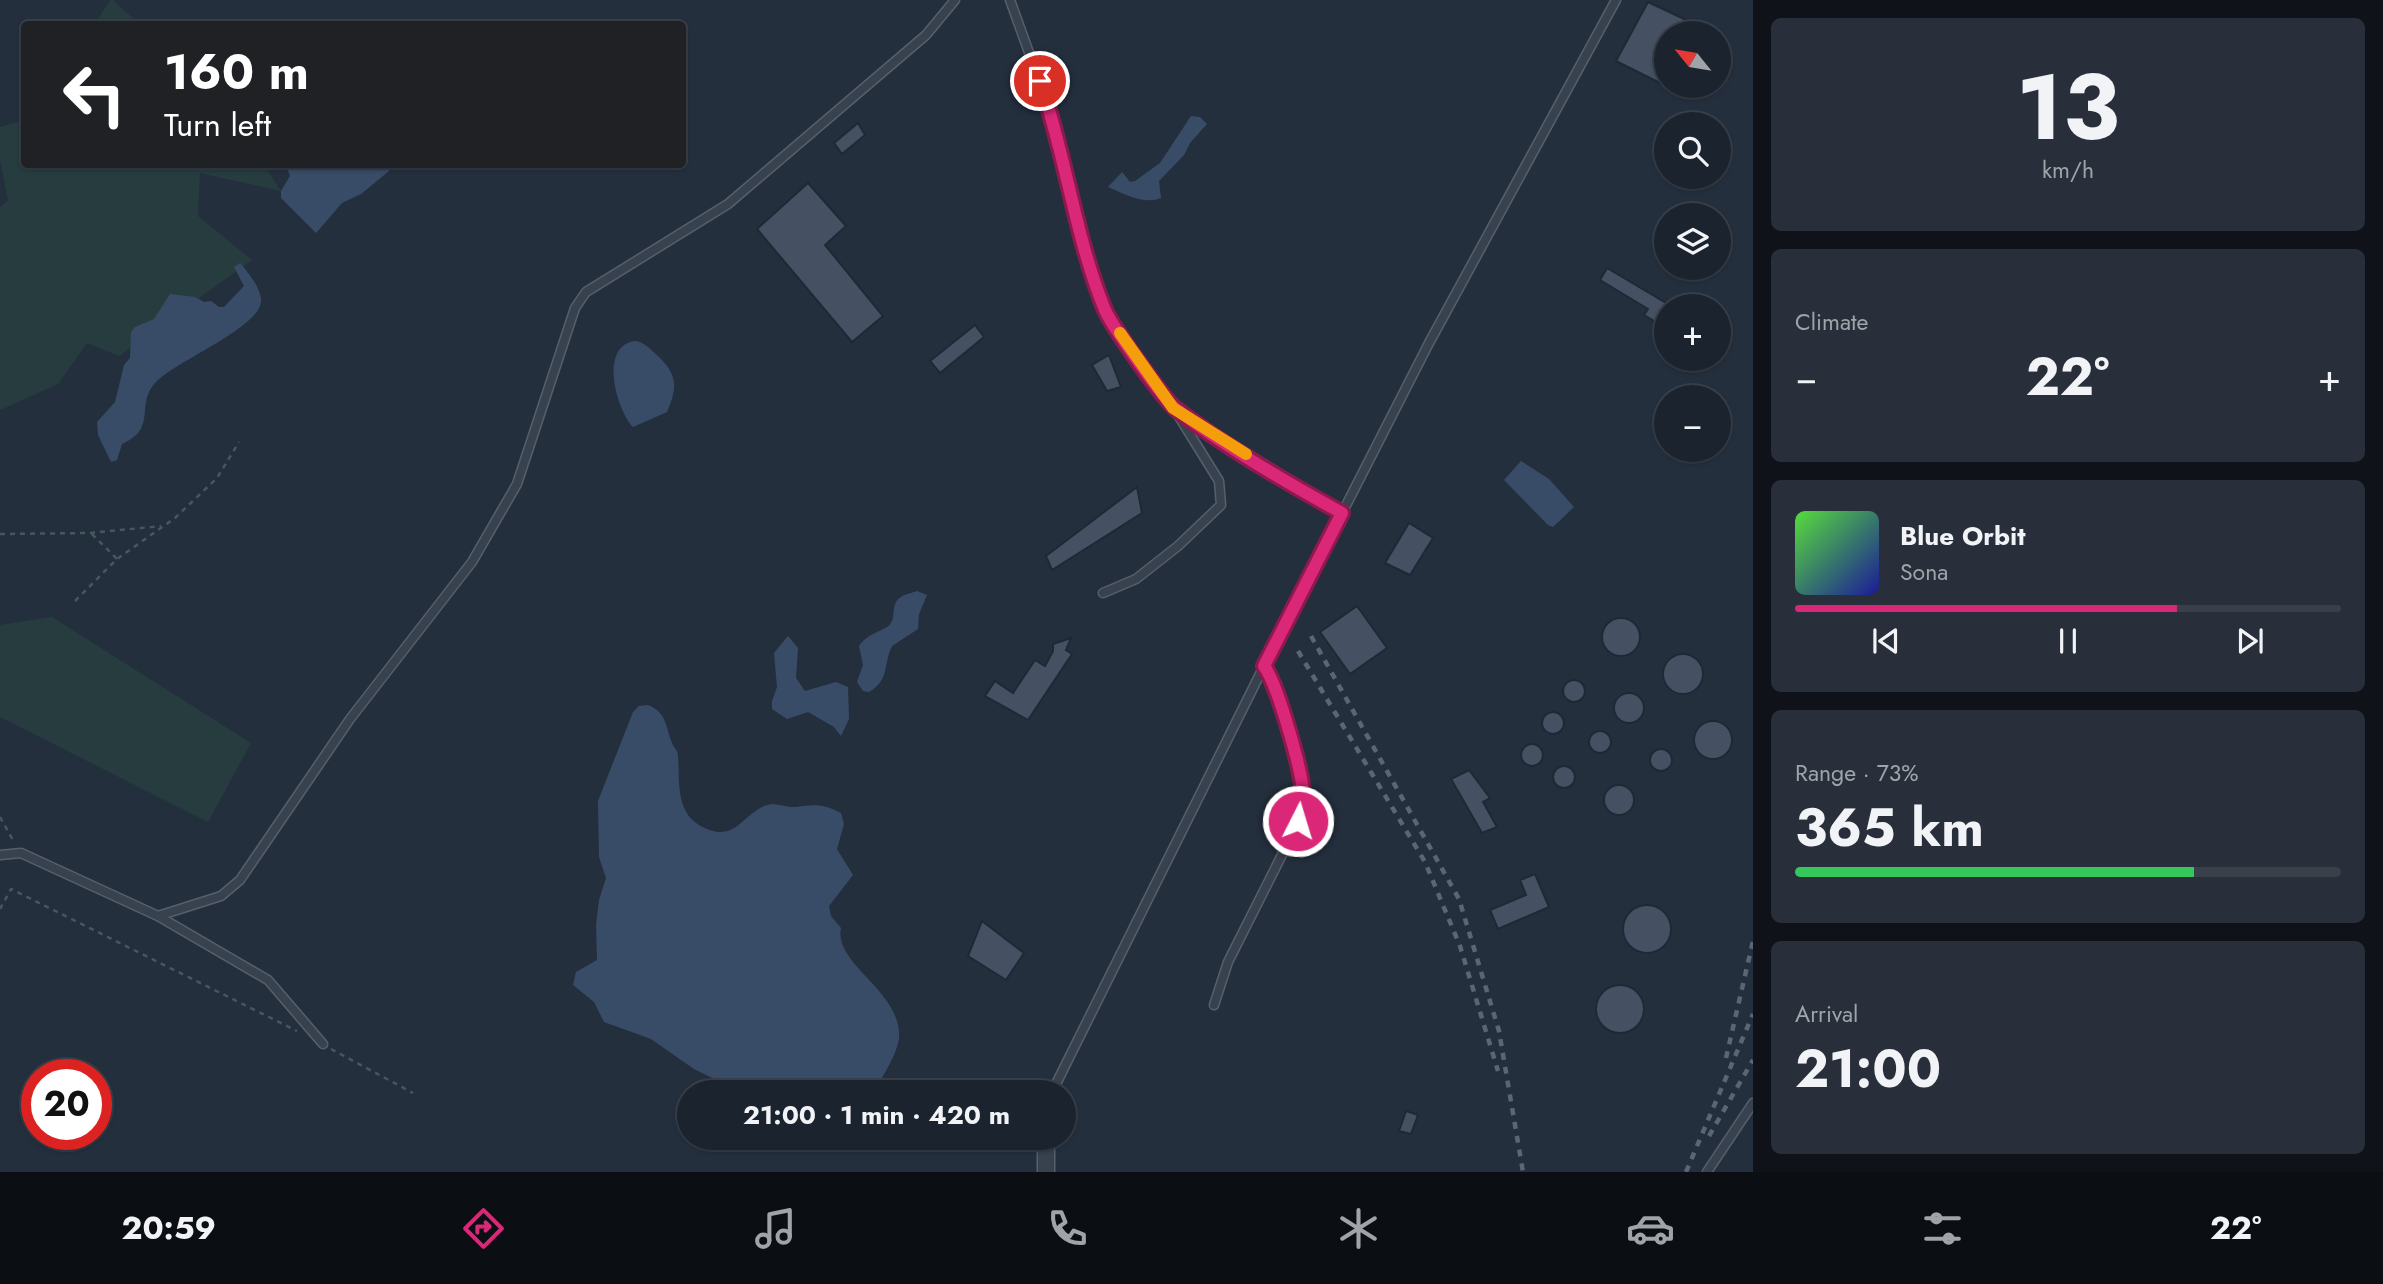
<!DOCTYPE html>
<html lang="en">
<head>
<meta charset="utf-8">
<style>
	:root { --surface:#1b232e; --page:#282f3a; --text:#f1f3f6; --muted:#a0a4aa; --line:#39404a; --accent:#db2777 }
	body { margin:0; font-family:Jost,sans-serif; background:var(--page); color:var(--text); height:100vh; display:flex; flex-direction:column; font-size:26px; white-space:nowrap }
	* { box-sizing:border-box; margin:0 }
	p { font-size:23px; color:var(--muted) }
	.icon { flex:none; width:38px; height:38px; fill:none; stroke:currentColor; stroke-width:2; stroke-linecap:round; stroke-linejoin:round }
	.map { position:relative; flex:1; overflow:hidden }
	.details { display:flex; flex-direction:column; gap:18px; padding:18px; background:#0f1319; width:630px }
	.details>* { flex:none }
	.hud { position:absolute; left:21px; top:21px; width:665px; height:147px; border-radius:7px; box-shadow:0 2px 5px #0004,0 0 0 2px var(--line); background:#202124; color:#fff; overflow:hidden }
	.needle { width:46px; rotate:300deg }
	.fabs { position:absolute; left:1654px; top:21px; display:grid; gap:14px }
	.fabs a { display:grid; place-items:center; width:77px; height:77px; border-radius:50%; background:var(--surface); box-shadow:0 2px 5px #0004,0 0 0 2px var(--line); font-size:35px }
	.speed { position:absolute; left:21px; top:1059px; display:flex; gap:14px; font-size:35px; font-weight:700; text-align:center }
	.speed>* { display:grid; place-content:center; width:91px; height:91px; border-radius:50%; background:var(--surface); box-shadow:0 2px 5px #0004,0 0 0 2px var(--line); line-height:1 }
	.speed .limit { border:10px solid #d22; background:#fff; color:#111 }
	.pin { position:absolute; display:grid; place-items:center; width:60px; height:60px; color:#fff; margin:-30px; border:4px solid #fff; border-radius:50%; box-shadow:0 2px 7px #0007 }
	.me { position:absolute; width:77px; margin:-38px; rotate:5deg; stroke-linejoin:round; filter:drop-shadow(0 0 5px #0008) }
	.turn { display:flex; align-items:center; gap:24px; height:147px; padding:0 28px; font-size:32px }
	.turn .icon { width:91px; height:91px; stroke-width:2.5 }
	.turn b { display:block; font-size:49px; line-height:60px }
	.big { font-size:52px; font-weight:700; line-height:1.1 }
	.details .widget { flex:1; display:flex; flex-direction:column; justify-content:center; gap:10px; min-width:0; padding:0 24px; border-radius:10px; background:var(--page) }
	.details .dial { align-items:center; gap:0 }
	.dial b { font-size:91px; line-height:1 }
	.song { display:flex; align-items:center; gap:21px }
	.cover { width:84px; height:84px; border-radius:10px; background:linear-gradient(135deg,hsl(110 70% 55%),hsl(240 70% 35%)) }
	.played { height:7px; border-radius:4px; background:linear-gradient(90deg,var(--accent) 70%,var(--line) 70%) }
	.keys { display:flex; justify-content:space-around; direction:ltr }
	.heat { display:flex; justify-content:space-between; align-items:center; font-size:38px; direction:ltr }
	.charge { height:10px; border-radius:5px; background:linear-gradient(90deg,#34c759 73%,var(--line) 0) }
	.trip { position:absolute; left:677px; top:1080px; width:399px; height:70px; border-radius:35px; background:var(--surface); box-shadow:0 2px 5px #0004,0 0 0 2px var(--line); font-weight:700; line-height:70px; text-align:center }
	.menu { display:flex; height:112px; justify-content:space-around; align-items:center; background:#0b0e12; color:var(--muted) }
	.menu .icon { width:49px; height:49px }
	.menu .selected { color:var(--accent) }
	.menu b { font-size:32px; color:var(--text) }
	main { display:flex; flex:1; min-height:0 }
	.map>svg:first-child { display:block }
	.green { fill:#263c3f }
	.water { fill:#394c67 }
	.building { fill:#455162; stroke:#1f2835; stroke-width:2 }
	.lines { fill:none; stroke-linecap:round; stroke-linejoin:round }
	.service-casing { stroke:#565f6c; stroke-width:11 }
	.minor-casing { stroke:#565f6c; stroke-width:19 }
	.path { stroke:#44595c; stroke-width:2.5; stroke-dasharray:5 5; stroke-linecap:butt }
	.service { stroke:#38414e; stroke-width:8 }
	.minor { stroke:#38414e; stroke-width:16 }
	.rail { stroke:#5a6575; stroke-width:4.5; stroke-dasharray:7 7; stroke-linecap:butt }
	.route-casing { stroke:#8e194d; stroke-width:18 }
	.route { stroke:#db2777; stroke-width:12 }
	.slow { stroke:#f59e0b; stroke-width:12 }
</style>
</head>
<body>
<main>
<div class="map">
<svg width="1753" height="1172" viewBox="0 0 1753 1172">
	<rect width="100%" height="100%" fill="#242f3e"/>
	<g class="green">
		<path d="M110 0H113L139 24H95Z"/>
		<path d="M24 120V164L264 165 281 191 200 173 198 216 252 260 119 356 87 343 58 384 0 410V207L8 200 0 160V127Z"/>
		<path d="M52 617 251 743 208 822 0 717V625Z"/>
	</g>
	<g class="water">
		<path d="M1191 116 1200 117 1207 124 1190 143 1184 155 1159 181 1161 198C1145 205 1124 194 1108 187L1122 172 1130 182 1135 181 1160 163Z"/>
		<path d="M286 165H391L389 171 361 194 342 203 316 233 281 198V191L290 176Z"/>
		<path d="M240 263C248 272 260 287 261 299 264 327 174 361 155 383 135 406 158 428 122 444L117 460 111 462 98 435 97 422 115 402 124 365 130 358 131 332 135 327 154 319 170 294 195 297 204 302 211 301 219 307H224L244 286 234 267Z"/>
		<path d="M637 341C648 345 651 350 659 357 677 375 678 387 667 412L633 427C616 409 598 343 637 341Z"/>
		<path d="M1521 461 1549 479 1574 507 1553 527 1548 525 1504 480Z"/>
		<path d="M917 591 927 595 919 614 918 629 892 646C883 664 890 680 869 692L863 691 857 682 863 665 859 646C868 634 875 634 887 627 898 621 889 604 901 597 905 594 912 593 917 591Z"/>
		<path d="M788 636 798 648 796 678 805 691 836 682 848 687 849 719 841 736 834 727 808 712 787 719 772 709V701L777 687 774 653Z"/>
		<path d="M648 705C667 713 665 725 672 743 674 748 678 750 678 757 680 780 675 810 699 825 734 845 740 817 764 806 776 801 785 808 796 807 815 804 824 804 841 813L844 824 837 849 853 875 829 906 831 916 841 928C833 964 902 991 899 1038 897 1055 882 1077 874 1092H741L694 1069 651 1039 604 1022 594 1002 573 985 576 972 597 960 596 925 599 900 606 878 599 857 598 801 633 712 639 706Z"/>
	</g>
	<g class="building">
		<path d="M1648 2 1714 33H1666V86L1616 61Z"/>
		<path d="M858 123 865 135 842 154 834 143Z"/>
		<path d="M808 183 846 226 825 245 883 316 852 342 757 229Z"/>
		<path d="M1607 268 1666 303V328L1644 315 1648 309 1600 280Z"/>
		<path d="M975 325 984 337 940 373 930 361Z"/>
		<path d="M1109 355 1121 387 1107 391 1092 365Z"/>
		<path d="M1137 487 1142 513 1052 570 1046 556Z"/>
		<path d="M1409 523 1433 538 1410 575 1385 563Z"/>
		<path d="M1357 606 1387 648 1350 674 1320 632Z"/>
		<circle cx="1621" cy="637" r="19"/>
		<path d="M1071 638 1066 650 1072 654 1028 720 985 696 995 681 1013 693 1035 660 1045 666 1053 651V644Z"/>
		<circle cx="1683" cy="674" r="20"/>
		<circle cx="1574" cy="691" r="11"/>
		<circle cx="1629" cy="708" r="15"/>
		<circle cx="1553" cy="723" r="11"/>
		<circle cx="1713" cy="740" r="19"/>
		<circle cx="1600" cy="742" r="11"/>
		<circle cx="1532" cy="755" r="11"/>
		<circle cx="1661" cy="760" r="11"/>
		<circle cx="1564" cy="777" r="11"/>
		<path d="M1469 770 1490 798 1483 802 1497 827 1482 833 1451 779Z"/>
		<circle cx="1619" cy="800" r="15"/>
		<path d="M1535 874 1549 907 1498 929 1490 910 1526 895 1520 880Z"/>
		<circle cx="1647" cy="929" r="24"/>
		<path d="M982 921 1024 953 1006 980 968 956Z"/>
		<circle cx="1620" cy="1009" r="24"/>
		<path d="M1406 1111 1418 1115 1411 1134 1399 1131Z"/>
	</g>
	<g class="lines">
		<defs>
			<g id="service">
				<path d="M1010 0 1058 133 1085 248 1106 312 1173 407 1219 481 1221 505 1178 546 1136 579 1103 593"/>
				<path d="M1176 409 1342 513"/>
				<path d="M0 855 21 853 158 916 221 896 240 880 350 719 472 562 517 484 575 308 586 292 728 204 926 35 955 0"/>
				<path d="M158 916 268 980 323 1044"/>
				<path d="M1214 1005 1228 962 1299 821C1300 814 1303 806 1303 799 1305 780 1276 681 1264 666"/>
				<path d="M1052 1092 1264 666 1429 343 1616 0"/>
				<path d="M1707 1172 1753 1103"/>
			</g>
			<path id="minor" d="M1046 1172V1138"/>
		</defs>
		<use href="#service" class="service-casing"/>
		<use href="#minor" class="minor-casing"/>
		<g class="path">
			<path d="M0 534 91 533 161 526"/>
			<path d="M92 534 117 559"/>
			<path d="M75 601 117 559 175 518 217 478 239 442"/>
			<path d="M0 817 14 842"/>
			<path d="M0 909 11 889 297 1031"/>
			<path d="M331 1049 413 1093"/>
		</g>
		<use href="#service" class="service"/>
		<use href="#minor" class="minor"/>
		<g class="rail">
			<path d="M1311 636 1459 899 1499 1031 1523 1172"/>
			<path d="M1298 651 1425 862 1460 946 1498 1071"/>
			<path d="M1726 1058 1753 941"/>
			<path d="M1709 1136 1753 1060"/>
			<path d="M1686 1172 1753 1014"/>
		</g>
	</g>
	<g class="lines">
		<defs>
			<path id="route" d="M1040 81C1066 156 1075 237 1105 310 1112 326 1163 399 1176 409 1224 446 1289 484 1342 513L1264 666C1277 683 1305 778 1303 799 1303 806 1300 814 1298 821"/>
		</defs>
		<use href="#route" class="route-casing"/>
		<use href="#route" class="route"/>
		<path class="slow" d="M1120 333 1173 408 1246 454"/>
	</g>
</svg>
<div class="fabs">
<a><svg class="needle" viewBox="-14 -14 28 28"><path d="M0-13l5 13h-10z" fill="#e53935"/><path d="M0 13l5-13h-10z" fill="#a0a4aa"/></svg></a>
<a><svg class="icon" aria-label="search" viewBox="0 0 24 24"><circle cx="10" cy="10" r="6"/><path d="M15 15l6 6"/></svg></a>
<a><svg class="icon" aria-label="layers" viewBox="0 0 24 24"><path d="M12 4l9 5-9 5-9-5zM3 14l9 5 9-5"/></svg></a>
<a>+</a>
<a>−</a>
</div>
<div class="speed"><div class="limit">20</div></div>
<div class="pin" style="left:1040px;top:81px;background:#d93025"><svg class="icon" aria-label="arrive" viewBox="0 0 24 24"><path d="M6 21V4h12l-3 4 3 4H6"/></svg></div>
<svg class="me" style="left:1298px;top:821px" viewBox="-20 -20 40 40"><circle r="17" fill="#db2777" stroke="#fff" stroke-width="3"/><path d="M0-11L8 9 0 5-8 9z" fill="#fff"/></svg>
<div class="trip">21:00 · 1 min · 420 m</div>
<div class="hud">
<div class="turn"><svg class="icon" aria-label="left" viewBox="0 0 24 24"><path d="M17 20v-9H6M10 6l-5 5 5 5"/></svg><div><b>160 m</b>Turn left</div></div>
</div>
</div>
<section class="details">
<div class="widget dial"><b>13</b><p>km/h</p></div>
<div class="widget"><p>Climate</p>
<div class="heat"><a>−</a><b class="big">22°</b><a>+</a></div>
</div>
<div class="widget">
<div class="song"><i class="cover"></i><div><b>Blue Orbit</b><p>Sona</p></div></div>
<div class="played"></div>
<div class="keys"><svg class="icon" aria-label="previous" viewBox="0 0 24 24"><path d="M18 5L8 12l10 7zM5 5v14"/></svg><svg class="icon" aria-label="pause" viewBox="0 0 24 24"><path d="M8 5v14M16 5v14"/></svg><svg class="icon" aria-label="next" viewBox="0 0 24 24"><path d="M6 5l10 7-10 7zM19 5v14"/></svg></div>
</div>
<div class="widget"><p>Range · 73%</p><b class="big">365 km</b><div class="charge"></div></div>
<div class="widget"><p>Arrival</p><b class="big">21:00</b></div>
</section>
</main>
<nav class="menu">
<b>20:59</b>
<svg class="icon selected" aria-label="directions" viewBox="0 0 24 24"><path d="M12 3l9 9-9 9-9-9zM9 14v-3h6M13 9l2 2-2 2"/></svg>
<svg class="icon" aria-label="music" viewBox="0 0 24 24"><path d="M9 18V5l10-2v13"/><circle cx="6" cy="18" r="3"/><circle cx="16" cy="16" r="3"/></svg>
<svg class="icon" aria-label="phone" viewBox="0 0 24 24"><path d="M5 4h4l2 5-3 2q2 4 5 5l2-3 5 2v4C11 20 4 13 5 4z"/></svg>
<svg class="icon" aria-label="climate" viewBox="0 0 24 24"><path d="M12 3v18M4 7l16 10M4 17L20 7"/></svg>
<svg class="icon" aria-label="car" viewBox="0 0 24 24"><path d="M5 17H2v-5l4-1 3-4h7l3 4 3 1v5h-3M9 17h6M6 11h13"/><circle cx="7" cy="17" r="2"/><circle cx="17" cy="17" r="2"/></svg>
<svg class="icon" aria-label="filters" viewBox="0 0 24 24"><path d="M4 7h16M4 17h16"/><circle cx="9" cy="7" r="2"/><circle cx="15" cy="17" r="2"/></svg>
<b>22°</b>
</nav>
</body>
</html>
